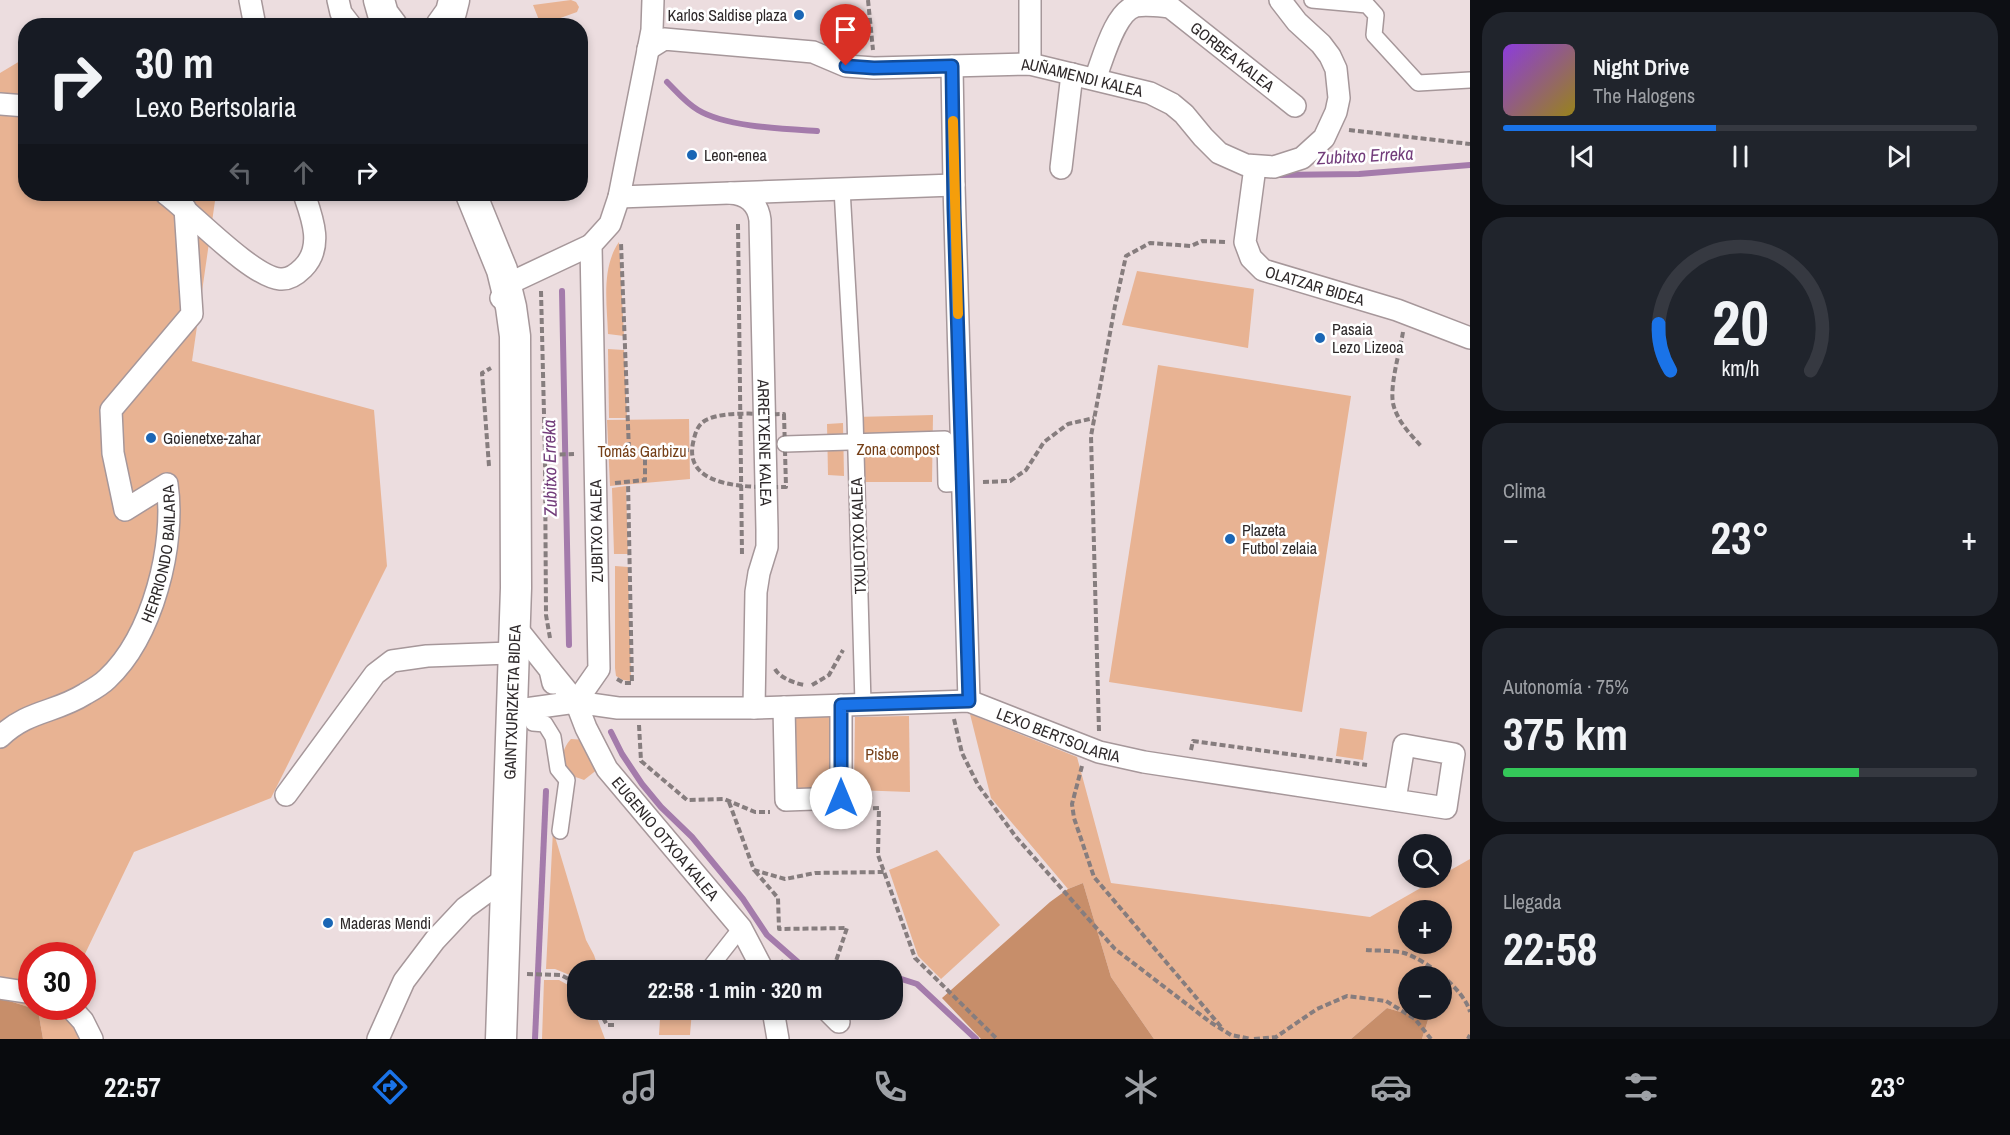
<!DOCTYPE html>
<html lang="es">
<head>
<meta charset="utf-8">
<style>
	:root { --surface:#171b24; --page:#20242c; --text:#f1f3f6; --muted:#9ea1a6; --line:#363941; --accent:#1a73e8 }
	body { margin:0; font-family:"Archivo Narrow",sans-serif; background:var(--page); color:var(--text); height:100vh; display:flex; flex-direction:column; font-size:22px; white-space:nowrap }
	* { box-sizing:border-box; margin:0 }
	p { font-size:20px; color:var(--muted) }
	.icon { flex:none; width:33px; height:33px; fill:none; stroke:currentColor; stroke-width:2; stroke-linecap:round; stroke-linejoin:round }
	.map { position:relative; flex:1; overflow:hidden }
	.drawer { display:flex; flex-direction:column; gap:12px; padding:12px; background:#0d0f14; width:540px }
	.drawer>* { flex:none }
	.top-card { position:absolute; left:18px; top:18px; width:570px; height:183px; border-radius:24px; box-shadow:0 3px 9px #0003; background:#171b24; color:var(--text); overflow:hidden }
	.buttons { position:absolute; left:1398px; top:834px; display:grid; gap:12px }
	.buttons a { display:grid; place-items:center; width:54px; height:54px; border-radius:50%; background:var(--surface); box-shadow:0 3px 9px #0003; font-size:30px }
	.speed { position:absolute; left:18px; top:942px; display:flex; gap:12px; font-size:30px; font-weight:700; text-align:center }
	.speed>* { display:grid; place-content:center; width:78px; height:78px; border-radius:50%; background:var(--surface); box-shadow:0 3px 9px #0003; line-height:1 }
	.speed .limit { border:9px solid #d22; background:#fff; color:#111 }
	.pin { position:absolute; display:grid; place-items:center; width:51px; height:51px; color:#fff; margin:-62px -26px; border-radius:50% 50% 50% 0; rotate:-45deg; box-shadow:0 0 6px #0007 }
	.pin .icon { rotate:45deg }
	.me { position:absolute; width:66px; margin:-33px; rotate:0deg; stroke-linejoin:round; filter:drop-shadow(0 0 4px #0008) }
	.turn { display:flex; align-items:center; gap:21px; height:126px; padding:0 18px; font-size:27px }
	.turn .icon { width:78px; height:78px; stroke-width:2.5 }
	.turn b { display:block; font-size:42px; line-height:51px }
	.lanes { display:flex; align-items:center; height:57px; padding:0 18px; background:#0003; justify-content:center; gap:30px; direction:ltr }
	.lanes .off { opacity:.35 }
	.big { font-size:45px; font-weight:800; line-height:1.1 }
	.drawer .card { flex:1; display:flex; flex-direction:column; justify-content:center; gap:9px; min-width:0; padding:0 21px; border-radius:24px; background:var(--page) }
	.drawer .dial { align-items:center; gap:0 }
	.dial svg { height:156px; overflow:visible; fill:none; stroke:var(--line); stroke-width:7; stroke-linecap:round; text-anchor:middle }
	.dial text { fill:var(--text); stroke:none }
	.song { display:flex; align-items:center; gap:18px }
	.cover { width:72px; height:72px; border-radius:9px; background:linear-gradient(135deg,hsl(270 70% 55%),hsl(50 70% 35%)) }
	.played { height:6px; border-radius:3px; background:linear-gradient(90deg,var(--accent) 45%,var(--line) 45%) }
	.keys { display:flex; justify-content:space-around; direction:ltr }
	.heat { display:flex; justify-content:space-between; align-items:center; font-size:33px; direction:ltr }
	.charge { height:9px; border-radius:4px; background:linear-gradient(90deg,#34c759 75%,var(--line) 0) }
	.trip { position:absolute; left:567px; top:960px; width:336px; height:60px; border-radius:24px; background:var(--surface); box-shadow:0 3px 9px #0003; font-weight:800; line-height:60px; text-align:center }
	.tab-bar { display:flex; height:96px; justify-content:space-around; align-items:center; background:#090b0e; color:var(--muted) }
	.tab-bar .icon { width:42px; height:42px }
	.tab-bar .selected { color:var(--accent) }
	.tab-bar b { font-size:27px; color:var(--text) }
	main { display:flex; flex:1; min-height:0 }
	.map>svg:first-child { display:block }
	.green { fill:#e8b393; fill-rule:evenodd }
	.forest { fill:#c78e6a }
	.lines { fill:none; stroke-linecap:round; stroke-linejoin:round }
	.stream { stroke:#a47bab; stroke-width:6 }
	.pedestrian-casing { stroke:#a6979a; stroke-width:18 }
	.minor-casing { stroke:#a6979a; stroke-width:24 }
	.secondary-casing { stroke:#a6979a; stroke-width:33 }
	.path { stroke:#867d7e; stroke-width:4; stroke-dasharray:6 3; stroke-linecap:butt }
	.pedestrian { stroke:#fff; stroke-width:15 }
	.minor { stroke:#fff; stroke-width:21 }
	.secondary { stroke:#fff; stroke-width:30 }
	.route-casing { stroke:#114b97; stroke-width:15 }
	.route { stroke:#1a73e8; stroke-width:10 }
	.slow { stroke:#f59e0b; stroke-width:10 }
	.poi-dot { fill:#1a66b5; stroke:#fff; stroke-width:2 }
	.labels { text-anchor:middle; stroke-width:5; stroke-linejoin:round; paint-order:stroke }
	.poi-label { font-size:16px; fill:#2e292a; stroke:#fff; text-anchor:start }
	.street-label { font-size:16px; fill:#2e292a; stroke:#fff }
	.park-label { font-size:16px; fill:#753f17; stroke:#fff }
	.water-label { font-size:18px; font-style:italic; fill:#733d7b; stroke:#fff }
</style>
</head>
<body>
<main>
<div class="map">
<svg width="1470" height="1039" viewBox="0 0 1470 1039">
	<rect width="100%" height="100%" fill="#ecdddf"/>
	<g class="green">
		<path d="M571 0 576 2 579 7 577 12 541 25 533 5Z"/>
		<path d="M25 58 26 194H216L192 361 374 410 387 566 271 798 134 852 83 958 82 956H32V1006H82L83 999 103 1039H43L38 1010 0 998V73Z"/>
		<path d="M619 242 624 336 608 334C607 304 601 268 619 242Z"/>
		<path d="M1137 271 1254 289 1248 348 1122 325Z"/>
		<path d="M608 349 624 350 627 418H609Z"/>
		<path d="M1158 365 1351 396 1302 712 1109 682Z"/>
		<path d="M933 415 932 482H856L855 417Z"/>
		<path d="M689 419 690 479 610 486 607 420Z"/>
		<path d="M843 423 844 476 828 475 827 424Z"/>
		<path d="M626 486 628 554H614L612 488Z"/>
		<path d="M615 566 628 567 631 681 623 680 616 676 615 668Z"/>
		<path d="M970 714 1077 757 1111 883 1370 917 1438 878H1442V875L1470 859V1039H1422L1428 1020 1387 1008 1351 1039H1154L1111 977 1083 883 1068 889 991 798ZM1408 910H1442V944H1408ZM1408 976H1442V1010H1408Z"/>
		<path d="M909 716 910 792 854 790 855 717Z"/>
		<path d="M787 717H835L837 794 789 796Z"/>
		<path d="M1340 728 1367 732 1363 760 1336 756Z"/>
		<path d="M571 739 586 740 598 769 584 780C580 778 574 777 569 775 556 767 563 747 571 739Z"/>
		<path d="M553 830 586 940 594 955 599 970H578L577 978 555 969H546Z"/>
		<path d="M937 850 1000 925 941 979 918 956 889 870Z"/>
		<path d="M544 980H559L577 990 578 1010H594L605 1039H542Z"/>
		<path d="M679 1010H692L690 1035H659L660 1019 677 1020Z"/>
	</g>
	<g class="forest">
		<path d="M1083 883 1111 977 1154 1039H981L942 998 1050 902 1068 889Z"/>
		<path d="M0 998 38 1010 43 1039H0Z"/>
		<path d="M1387 1008 1428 1020 1422 1039H1351Z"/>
	</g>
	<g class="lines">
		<g class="stream">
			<path d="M667 82C677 92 686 103 698 110 726 127 785 129 817 131"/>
			<path d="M1276 175 1359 174 1470 165"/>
			<path d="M562 291 569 645"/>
			<path d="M611 732 622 754 642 784 661 807 692 837 743 899 767 935 807 970"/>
			<path d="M892 976 917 984 976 1039"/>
			<path d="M535 1039 546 791"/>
		</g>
		<defs>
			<g id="pedestrian">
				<path d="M1312 0 1367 5 1376 15 1374 35 1418 83 1470 80"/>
				<path d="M842 189 855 417 863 704"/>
				<path d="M785 444 945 439 946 484 963 483"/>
				<path d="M535 709 533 723 545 724 553 737 558 769 567 780 560 831"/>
				<path d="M708 970 741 928"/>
			</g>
			<g id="minor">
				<path d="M250 0 255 26"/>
				<path d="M338 0 341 13 351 26"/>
				<path d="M1030 0V64"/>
				<path id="s1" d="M648 49 664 39 813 52 846 66 874 68 1030 64 1150 93 1172 104 1184 114 1203 137 1219 153 1246 165 1274 167 1302 158 1324 138 1336 112 1339 98 1336 69 1330 56 1321 44 1297 22 1280 0"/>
				<path d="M952 66 954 185 969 701"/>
				<path id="s2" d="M1095 79C1103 59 1115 11 1136 6 1147 4 1159 6 1170 7L1295 106"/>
				<path d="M0 104 26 106"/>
				<path id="s3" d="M1255 167 1245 242 1251 258 1263 270 1397 310 1470 338"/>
				<path d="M1061 168 1072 74"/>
				<path id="s4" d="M730 193C747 194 758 203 760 220L767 529V547L759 573 756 592 754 708"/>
				<path d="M166 194C192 213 252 277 280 279 289 280 297 274 303 268 324 247 312 217 304 194"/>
				<path d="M619 197 954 185"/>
				<path d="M501 298 508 284 591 245"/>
				<path d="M514 625 550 670 553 683"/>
				<path id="s5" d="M550 670 576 702 586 728 607 769 741 928 763 970"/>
				<path d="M576 702 599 669 591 245 610 224 619 197 652 30 653 0"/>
				<path d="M784 707 786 800 841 798V705"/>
				<path id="s6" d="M511 711 576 702 618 708H754L969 701 1099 752 1144 762 1446 808 1454 754 1404 745 1395 800"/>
				<path id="s7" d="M0 737C28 710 55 713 85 694 92 690 101 685 107 679 153 636 176 544 167 484L125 510 113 453 111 410 192 314 185 208"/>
				<path d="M286 795 375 674 392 661 427 656 513 653"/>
				<path d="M0 988 32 993"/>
				<path d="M69 1006 83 1021 92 1039"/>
				<path d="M773 1010 778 1039"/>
				<path d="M827 1010 839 1022"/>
				<path d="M378 1039 404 981 435 940 465 908 506 878"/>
			</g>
			<g id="secondary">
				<path d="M379 0 383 14 392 26"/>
				<path d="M441 26 451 12 454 0"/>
				<path d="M471 194 502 270 511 307 515 336 516 588 501 1039"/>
			</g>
		</defs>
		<use href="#pedestrian" class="pedestrian-casing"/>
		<use href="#minor" class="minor-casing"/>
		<use href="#secondary" class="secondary-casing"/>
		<g class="path">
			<path d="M868 0 873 50"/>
			<path d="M1349 130 1470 144"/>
			<path d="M738 224 742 555"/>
			<path d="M541 291 545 455"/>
			<path d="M1403 332C1400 351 1388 390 1394 407 1399 423 1411 435 1421 446"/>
			<path d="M784 414 786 487C757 487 683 491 693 443 695 434 697 425 706 420 726 410 761 415 784 414Z"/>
			<path d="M629 451 691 450"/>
			<path d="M614 452 629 451 621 243"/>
			<path d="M489 466 482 373 491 368"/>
			<path d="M983 482 1010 481 1026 470 1044 442 1068 424 1094 418"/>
			<path d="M615 483 645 480V451"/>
			<path d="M550 638 546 615 545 455 574 454"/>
			<path d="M775 669C780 678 794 683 804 685"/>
			<path d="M617 679 624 683H632L628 482"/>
			<path d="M812 685 829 675 843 650"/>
			<path d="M954 719 962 753 978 785 1016 837 1115 949 1210 1022 1231 1035 1251 1039"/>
			<path d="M639 725 641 761 687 800 724 799 755 812H770"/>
			<path d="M1099 731 1091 436 1115 306 1126 256 1150 243 1191 246 1202 241 1227 242"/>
			<path d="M1191 750 1193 741 1367 765"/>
			<path d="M1082 766 1072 804 1074 818 1094 877 1222 1028"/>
			<path d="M729 802 754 870 785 879 815 873 884 872"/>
			<path d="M855 809 879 808 878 855 915 958 997 1039"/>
			<path d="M755 871 778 898 779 929 847 928 833 970"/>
			<path d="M1366 950C1378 951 1393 950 1404 953 1426 960 1464 989 1470 1012"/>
			<path d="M781 961 793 966 799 970"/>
			<path d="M527 974 561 975 578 984"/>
			<path d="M599 1010 607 1025H615"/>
			<path d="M1254 1039 1276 1037 1317 1009 1347 996 1386 1001 1415 1019 1431 1039"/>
			<path d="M1468 1039 1470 1035"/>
		</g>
		<use href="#pedestrian" class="pedestrian"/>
		<use href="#minor" class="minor"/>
		<use href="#secondary" class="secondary"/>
	</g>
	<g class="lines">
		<defs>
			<path id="route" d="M841 798V705L969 701 954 208 952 66 874 68 846 66"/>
		</defs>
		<use href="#route" class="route-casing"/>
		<use href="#route" class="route"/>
		<path class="slow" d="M953 121 958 314"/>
	</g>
	<g class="poi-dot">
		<circle cx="799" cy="15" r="6"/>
		<circle cx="692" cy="155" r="6"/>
		<circle cx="1320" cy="338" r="6"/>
		<circle cx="151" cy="438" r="6"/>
		<circle cx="1230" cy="539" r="6"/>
		<circle cx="328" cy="923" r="6"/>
	</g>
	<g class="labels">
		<g class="poi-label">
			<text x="787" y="21" text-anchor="end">Karlos Saldise plaza</text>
			<text x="704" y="161">Leon-enea</text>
			<text x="1332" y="335">Pasaia<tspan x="1332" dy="18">Lezo Lizeoa</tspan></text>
			<text x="163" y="444">Goienetxe-zahar</text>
			<text x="1242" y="536">Plazeta<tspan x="1242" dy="18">Futbol zelaia</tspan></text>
			<text x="340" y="929">Maderas Mendi</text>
		</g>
		<g class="street-label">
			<text dy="6" stroke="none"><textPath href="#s2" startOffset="200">GORBEA KALEA</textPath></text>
			<text dy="6" stroke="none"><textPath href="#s1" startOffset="442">AUÑAMENDI KALEA</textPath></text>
			<text dy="6" stroke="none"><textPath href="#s3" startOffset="164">OLATZAR BIDEA</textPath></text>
			<text dy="6" stroke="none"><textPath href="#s4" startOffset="267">ARRETXENE KALEA</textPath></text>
			<text transform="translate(596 531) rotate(-91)" y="6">ZUBITXO KALEA</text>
			<text transform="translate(858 536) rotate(-92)" y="6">TXULOTXO KALEA</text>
			<text dy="6" stroke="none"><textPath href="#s7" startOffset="262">HERRIONDO BAILARA</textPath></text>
			<text transform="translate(512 702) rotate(-88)" y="6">GAINTXURIZKETA BIDEA</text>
			<text dy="6" stroke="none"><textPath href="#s6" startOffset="555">LEXO BERTSOLARIA</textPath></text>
			<text dy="6" stroke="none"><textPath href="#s5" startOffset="206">EUGENIO OTXOA KALEA</textPath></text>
		</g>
		<g class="park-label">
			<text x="898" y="455">Zona compost</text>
			<text x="642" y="457">Tomás Garbizu</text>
			<text x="882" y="760">Pisbe</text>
		</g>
		<g class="water-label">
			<text transform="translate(1365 156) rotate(-3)" y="6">Zubitxo Erreka</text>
			<text transform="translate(550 468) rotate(-91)" y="6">Zubitxo Erreka</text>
		</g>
	</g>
</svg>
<div class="buttons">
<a><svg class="icon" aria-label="search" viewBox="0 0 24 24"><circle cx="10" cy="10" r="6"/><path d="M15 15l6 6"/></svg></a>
<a>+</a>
<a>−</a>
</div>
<div class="speed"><div class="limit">30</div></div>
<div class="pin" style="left:846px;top:66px;background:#d93025"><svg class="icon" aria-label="arrive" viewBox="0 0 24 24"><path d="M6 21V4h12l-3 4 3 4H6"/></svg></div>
<svg class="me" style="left:841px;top:798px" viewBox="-20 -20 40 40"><circle r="19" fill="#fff"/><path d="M0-13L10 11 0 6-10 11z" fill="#1a73e8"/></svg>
<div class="trip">22:58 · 1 min · 320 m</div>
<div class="top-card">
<div class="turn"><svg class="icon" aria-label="right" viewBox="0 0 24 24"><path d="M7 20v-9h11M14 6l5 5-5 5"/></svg><div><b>30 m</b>Lexo Bertsolaria</div></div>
<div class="lanes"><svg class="icon off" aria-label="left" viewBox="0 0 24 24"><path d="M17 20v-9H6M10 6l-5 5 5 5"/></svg><svg class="icon off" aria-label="ahead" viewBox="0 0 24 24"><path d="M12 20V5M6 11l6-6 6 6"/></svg><svg class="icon" aria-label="right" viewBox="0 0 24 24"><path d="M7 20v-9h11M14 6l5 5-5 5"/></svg></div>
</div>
</div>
<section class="drawer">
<div class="card">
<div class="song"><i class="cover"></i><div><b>Night Drive</b><p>The Halogens</p></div></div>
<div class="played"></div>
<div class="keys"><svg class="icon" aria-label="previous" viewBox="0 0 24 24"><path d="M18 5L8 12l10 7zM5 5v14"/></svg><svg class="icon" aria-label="pause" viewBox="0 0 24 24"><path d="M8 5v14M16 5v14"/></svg><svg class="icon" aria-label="next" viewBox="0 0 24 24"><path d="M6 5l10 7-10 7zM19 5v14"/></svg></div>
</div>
<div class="card dial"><svg viewBox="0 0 100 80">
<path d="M14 69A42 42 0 1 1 86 69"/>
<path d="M14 69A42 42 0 0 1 8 45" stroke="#1a73e8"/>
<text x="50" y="56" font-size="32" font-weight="700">20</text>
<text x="50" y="72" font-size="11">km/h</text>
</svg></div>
<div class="card"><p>Clima</p>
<div class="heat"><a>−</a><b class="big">23°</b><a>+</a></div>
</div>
<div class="card"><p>Autonomía · 75%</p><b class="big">375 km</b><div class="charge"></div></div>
<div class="card"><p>Llegada</p><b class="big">22:58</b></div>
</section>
</main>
<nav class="tab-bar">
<b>22:57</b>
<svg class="icon selected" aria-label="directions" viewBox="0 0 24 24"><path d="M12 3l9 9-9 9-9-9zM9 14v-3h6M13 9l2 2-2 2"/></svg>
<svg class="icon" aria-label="music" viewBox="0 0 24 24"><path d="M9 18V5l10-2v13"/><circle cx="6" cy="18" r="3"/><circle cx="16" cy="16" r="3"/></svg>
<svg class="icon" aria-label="phone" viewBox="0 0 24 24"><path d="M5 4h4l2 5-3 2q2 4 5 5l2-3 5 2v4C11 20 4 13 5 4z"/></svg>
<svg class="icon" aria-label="climate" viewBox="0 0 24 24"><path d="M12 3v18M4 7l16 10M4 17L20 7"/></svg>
<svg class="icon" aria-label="car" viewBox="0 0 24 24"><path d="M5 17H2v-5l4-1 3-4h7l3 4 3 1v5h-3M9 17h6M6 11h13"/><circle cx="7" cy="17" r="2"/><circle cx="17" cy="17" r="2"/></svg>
<svg class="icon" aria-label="filters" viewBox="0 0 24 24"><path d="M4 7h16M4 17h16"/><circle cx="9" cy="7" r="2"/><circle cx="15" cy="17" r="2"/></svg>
<b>23°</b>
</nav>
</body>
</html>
